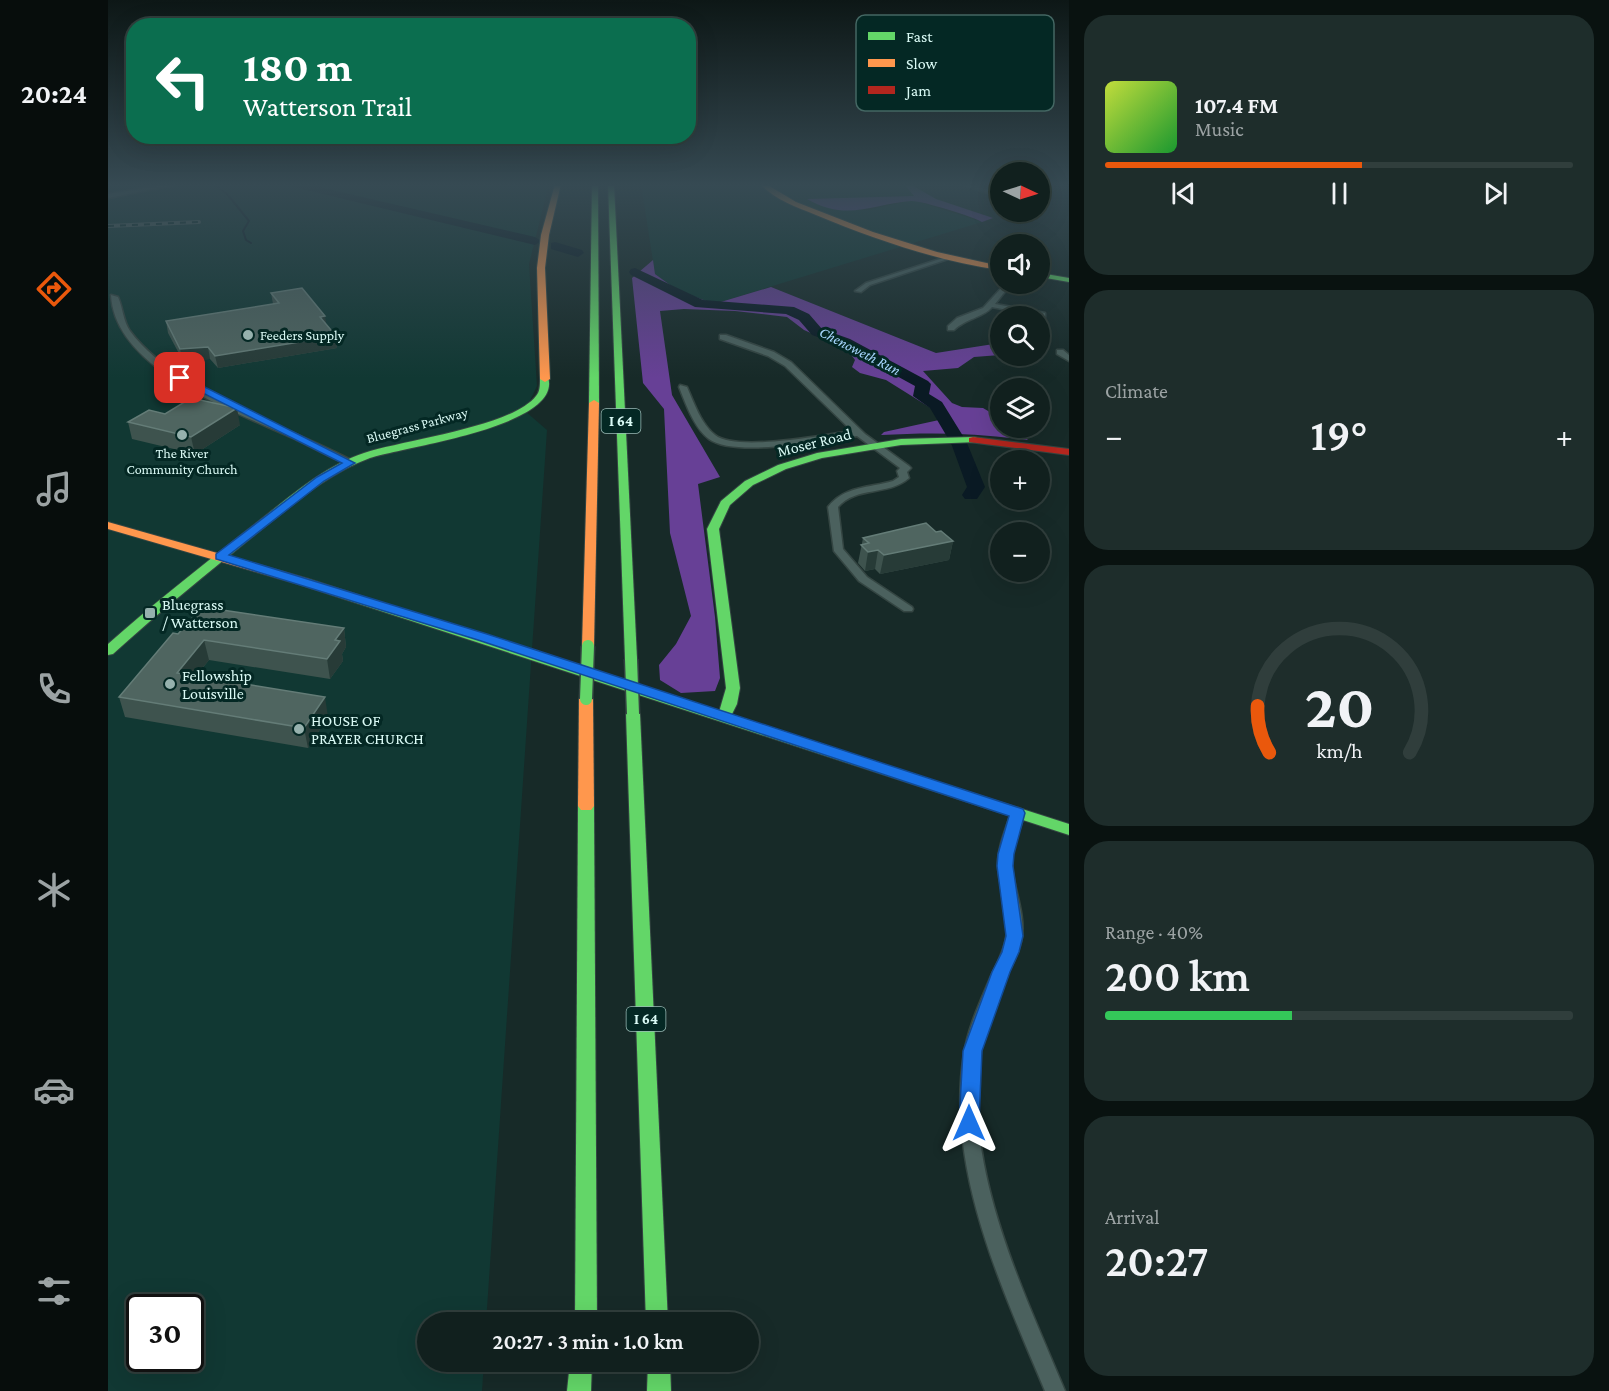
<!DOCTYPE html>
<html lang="en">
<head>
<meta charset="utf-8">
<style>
	:root { --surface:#11201e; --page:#1e2d2b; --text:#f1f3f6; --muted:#9ca3a4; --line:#303e3c; --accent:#ea580c }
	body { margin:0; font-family:"Crimson Pro",serif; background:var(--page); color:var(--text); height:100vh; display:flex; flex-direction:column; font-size:22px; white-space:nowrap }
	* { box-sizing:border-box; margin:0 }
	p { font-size:20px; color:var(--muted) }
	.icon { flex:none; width:33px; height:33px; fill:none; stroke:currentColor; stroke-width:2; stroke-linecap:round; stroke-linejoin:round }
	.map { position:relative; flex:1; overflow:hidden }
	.sheet { display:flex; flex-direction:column; gap:15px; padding:15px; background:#091210; width:540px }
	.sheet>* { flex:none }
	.top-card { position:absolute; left:18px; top:18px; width:570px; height:126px; border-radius:24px; box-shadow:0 6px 24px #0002,0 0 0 2px var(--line); background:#0b6e4f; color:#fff; overflow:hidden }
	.needle { width:39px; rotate:94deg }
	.controls { position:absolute; left:882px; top:162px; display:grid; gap:12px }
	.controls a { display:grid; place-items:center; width:60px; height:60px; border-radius:50%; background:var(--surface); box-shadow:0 6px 24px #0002,0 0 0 2px var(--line); font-size:30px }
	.speed { position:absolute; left:18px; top:1294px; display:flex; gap:12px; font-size:30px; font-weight:700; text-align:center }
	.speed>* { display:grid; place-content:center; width:78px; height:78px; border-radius:50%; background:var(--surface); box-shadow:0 6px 24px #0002,0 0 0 2px var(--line); line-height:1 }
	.speed .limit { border:3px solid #111; border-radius:9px; background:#fff; color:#111 }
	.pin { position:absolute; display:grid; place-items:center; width:51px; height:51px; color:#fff; margin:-26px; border-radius:12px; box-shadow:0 3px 9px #0006 }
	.me { position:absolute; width:66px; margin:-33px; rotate:0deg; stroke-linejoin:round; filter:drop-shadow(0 0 4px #0008) }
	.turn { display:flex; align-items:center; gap:21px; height:126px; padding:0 18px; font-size:27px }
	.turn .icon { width:78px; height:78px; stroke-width:2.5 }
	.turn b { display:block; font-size:42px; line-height:51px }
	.big { font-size:45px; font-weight:600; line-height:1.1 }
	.sheet .card { flex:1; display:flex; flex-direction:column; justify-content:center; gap:9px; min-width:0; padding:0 21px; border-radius:24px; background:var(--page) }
	.sheet .dial { align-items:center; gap:0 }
	.dial svg { height:156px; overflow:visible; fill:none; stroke:var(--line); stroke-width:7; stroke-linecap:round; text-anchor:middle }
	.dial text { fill:var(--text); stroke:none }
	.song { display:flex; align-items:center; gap:18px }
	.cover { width:72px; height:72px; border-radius:9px; background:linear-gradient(135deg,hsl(70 70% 55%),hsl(130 70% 35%)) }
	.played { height:6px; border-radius:3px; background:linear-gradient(90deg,var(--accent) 55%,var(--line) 55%) }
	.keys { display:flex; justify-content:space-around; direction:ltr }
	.heat { display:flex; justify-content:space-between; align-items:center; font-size:33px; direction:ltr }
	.charge { height:9px; border-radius:4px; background:linear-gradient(90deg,#34c759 40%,var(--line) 0) }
	.trip { position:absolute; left:309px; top:1312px; width:342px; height:60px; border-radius:30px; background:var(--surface); box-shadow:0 6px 24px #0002,0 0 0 2px var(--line); font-weight:600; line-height:60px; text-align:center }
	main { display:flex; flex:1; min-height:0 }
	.dock { display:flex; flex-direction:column; width:108px; justify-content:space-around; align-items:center; background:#070d0c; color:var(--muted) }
	.dock .icon { width:42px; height:42px }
	.dock .active { color:var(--accent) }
	.dock b { font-size:27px; color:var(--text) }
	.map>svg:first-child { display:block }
	.built { fill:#113833; fill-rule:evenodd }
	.forest { fill:#674096 }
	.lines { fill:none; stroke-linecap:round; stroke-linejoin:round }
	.stream { stroke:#0a1a24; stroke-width:2 }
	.river { fill:#0a1a24; fill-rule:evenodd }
	.street-casing { stroke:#344542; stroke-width:3 }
	.fast-casing { stroke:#344542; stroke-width:2 }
	.slow-casing { stroke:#344542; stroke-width:2 }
	.jam-casing { stroke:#344542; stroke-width:2 }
	.street { fill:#4b615e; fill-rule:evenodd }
	.fast { fill:#63d668; fill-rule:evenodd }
	.slow { fill:#ff974d; fill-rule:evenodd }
	.jam { fill:#b3261e; fill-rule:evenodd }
	.rail-casing { stroke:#50625f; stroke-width:4 }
	.rail { stroke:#042824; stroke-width:2; stroke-dasharray:6; stroke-linecap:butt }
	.fast-bridge-casing { stroke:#344542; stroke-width:15; stroke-linecap:butt }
	.fast-bridge { stroke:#63d668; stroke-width:12 }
	.wall { fill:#3e534e }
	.shaded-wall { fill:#273b37 }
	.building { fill:#4f6560; stroke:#647c77; stroke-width:1.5 }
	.route { fill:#1a73e8; stroke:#114b97; stroke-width:1.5 }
	.poi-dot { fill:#96b1ad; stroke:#042824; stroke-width:2 }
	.labels { text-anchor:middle; stroke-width:6; stroke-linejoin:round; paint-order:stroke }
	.far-poi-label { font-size:14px; fill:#dafaf5; stroke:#042824; text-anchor:start }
	.far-street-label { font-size:14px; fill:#dafaf5; stroke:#042824 }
	.far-water-label { font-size:15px; font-style:italic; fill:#a6d6fd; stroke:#042824 }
	.shield { fill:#042824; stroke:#9abbb6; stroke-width:1.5 }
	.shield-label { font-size:15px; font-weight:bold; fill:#dafaf5 }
	.street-label { font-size:16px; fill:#dafaf5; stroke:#042824 }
	.poi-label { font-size:16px; fill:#dafaf5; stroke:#042824; text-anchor:start }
	.key { fill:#042824; stroke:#446763; stroke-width:1.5 }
	.key-label { font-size:16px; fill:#dafaf5 }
</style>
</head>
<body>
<main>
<nav class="dock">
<b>20:24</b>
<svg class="icon active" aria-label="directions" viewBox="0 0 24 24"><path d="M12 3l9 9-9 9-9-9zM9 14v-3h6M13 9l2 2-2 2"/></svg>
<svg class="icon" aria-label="music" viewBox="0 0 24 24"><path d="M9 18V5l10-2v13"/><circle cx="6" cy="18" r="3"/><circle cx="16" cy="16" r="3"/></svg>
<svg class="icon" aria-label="phone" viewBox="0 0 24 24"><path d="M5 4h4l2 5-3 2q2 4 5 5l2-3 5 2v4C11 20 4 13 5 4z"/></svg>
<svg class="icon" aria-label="climate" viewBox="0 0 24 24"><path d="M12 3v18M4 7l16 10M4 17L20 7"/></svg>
<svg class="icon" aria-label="car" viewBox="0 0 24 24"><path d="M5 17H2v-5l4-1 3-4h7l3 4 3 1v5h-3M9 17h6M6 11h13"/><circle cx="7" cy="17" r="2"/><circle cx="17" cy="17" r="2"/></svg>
<svg class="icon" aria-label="filters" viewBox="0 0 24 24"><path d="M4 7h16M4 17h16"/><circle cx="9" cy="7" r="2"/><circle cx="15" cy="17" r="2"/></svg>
</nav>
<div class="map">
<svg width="961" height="1391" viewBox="0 0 961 1391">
	<rect width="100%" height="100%" fill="#172a28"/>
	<g class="built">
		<path d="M0 184H441L421 264 429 386 417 411 439 430 378 1323H320V1362H376L374 1391H0ZM32 1308H82V1359H32Z"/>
		<path d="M533 184H796L806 196 701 199 728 210H760L805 200 874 222 606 304 569 290 547 274Z"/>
	</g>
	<g class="forest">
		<path d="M796 184H802L828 199 885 218 874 222C867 217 812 200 803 201 764 204 739 222 699 199L806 196Z"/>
		<path d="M545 260 547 274 569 290 606 304 663 287 828 353 892 343V355L866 357 850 368 815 371 844 403 854 407 875 408 892 418V428H906L920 440C869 433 824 432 773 435L776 432 831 420 826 410 778 380 752 373 744 367 747 360 739 349 696 330 679 317 627 311 576 309 552 311 564 395 612 477 590 484 607 617 612 678 607 691 573 693 552 680 551 665 568 644 583 616 562 533 556 409 535 383 524 278Z"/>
	</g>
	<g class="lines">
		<path class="stream" d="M105 184 119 194 141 221 135 231 138 240 143 243"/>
		<g class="river">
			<path d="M181 184H198L427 237 433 241 427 245 186 187Z"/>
			<path d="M447 242 474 250 476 253 470 257 443 249V243Z"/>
			<path d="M527 268 595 300 686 307 701 314 714 329 742 339 820 381 823 384 821 394 834 402 855 436 853 439 859 443 877 487 869 499H857L854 495 859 487 843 443 845 440H841L822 408 805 396 807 386 732 345 704 335 691 320 678 314 587 307 523 275 521 272 523 269Z"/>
		</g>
		<defs>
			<g id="street">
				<path d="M60 184H71L0 198V194Z"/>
				<path d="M853 184H861L886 192 883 194Z"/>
				<path d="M906 236 918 244H911L903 238Z"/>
				<path d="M838 257 843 258 762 285 753 292 747 291 758 283Z"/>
				<path d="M897 284H903L887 304 937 313V317L884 307C876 317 857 319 846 330H840V326L849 318 875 308Z"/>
				<path d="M3 295 10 297C15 308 15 321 22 331 67 392 178 425 245 461V465C236 466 199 444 187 439 129 412 7 371 3 295Z"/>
				<path d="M612 335H618L666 352 683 362 757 434 801 466 803 468 799 472 801 478C781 496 748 486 730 507L735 549 759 577 804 607 805 609 804 611H796L751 581 726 551 720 507C736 486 761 488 785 481L791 477 789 471 792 468 749 436C717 440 627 458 601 439 586 428 578 404 571 387L572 385 579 387C586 403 593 424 607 435 628 452 716 435 744 431L677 366 660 356 612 339Z"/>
				<path d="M949 350H955L961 355V361L949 354Z"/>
				<path d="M910 808 915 810 917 813C912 829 903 849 904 866 906 890 917 912 914 937 912 951 905 963 899 975 889 1000 877 1026 873 1052 853 1164 915 1290 957 1391H937C894 1288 837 1167 856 1054 860 1027 873 1000 883 976 889 964 896 951 898 938 903 913 891 890 890 866 889 849 898 829 903 813L905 810Z"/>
			</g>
			<g id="fast">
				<path d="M484 184H490L491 403 486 406 481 403Z"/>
				<path d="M500 184H506L529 659 523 663 517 659Z"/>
				<path d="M932 273 961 278V282L932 277Z"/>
				<path d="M437 376 440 377C456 427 293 447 262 458 218 474 184 506 148 534 100 573 51 612 5 654L0 655V644C44 605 91 568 138 531 175 503 211 468 256 453 296 440 404 427 428 396 432 392 432 385 432 379Z"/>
				<path d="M865 437 869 438V442L793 445 714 458 678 469 645 485 622 505 611 529 632 688 629 704 623 716 961 824V835L193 585 191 582 193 579H201L611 712 618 688 599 529 613 501 637 481 670 465 709 453 793 439Z"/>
				<path d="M525 710 532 714 560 1323H538L518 714Z"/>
				<path d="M478 801 483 802 486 806 489 1323H467L470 806 473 802Z"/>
				<path d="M462 1362H484L483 1391H459Z"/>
				<path d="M540 1362H562L563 1391H539Z"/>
			</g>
			<g id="slow">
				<path d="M447 184H453L441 235 437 268 442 379 437 382 432 379 429 268 433 235Z"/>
				<path d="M652 184H658L688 202 765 232 829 252 892 266V270C829 261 766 239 708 215 688 207 667 200 652 184Z"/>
				<path d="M486 400 491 403 486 646 480 650 474 646 481 403Z"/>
				<path d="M0 522 201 579 203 582 201 585H193L0 529Z"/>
				<path d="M478 695 485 699 486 806 483 810H473L470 806 471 699Z"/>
			</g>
			<path id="jam" d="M865 437 961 449V455L861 442V438Z"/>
		</defs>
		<use href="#street" class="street-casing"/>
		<use href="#fast" class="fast-casing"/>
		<use href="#slow" class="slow-casing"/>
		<use href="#jam" class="jam-casing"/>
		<use href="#street" class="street"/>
		<use href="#fast" class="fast"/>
		<use href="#slow" class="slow"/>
		<use href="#jam" class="jam"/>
		<defs>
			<path id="rail" d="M0 226 91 222"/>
		</defs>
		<use href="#rail" class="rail-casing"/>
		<use href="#rail" class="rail"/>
		<defs>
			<g id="fast-bridge">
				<path d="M523 659 525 714"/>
				<path d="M478 699 480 646"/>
			</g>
		</defs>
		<use href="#fast-bridge" class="fast-bridge-casing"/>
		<use href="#fast-bridge" class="fast-bridge"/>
	</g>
	<g class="wall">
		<path d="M163 293 218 324 228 336 229 348 110 368 102 359 75 361 60 333 58 321 165 304Z"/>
		<path d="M57 414 132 425 87 454 24 439 20 422Z"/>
		<path d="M828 532 845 541 841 560 772 574 767 569 757 571 750 563 755 538Z"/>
		<path d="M236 628 238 647 234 654 235 661 222 679 101 660 88 676 220 717 200 748 17 717 11 697 70 634Z"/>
	</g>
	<g class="shaded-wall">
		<path d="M217 316 219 328 212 317Z"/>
		<path d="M228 336 229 348 110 368 107 356Z"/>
		<path d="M100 347 102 359 75 361 72 349Z"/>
		<path d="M129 408 132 425 87 454 83 437Z"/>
		<path d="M845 541 841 560 772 574 776 555Z"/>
		<path d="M770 550 767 569 757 571 760 552Z"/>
		<path d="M236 628 238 647 234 654 235 661 222 679 219 659 227 640Z"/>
		<path d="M96 640 101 660 74 693 69 673Z"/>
		<path d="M217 697 220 717 200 748 196 728Z"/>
	</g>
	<g class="building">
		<path d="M194 288 217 316 212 317 228 336 107 356 100 347 72 349 58 321 171 303 163 293Z"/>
		<path d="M83 398 129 408 83 437 20 422 41 410 57 414Z"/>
		<path d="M818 523 828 532 833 531 845 541 776 555 770 550 760 552 753 545 761 543 755 538Z"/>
		<path d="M94 607 236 628 227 640 232 641 219 659 96 640 69 673 217 697 196 728 11 697 65 633 70 634Z"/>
	</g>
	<linearGradient id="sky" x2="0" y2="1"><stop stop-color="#0d1716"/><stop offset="0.49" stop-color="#364a53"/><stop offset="1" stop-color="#364a53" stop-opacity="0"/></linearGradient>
	<rect width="961" height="378" fill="url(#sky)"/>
	<path class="route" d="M69 376H75L247 463 216 481 121 555 379 634 915 809 917 813 906 854 905 866 915 936 911 952 902 972 874 1051 871 1123 868 1129 861 1132 854 1129 851 1123 855 1051 884 972 894 952 898 936 889 866 890 854 901 816 370 640 108 559V554L209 477 234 463 69 380Z"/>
	<g class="poi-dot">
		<circle cx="140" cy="335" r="6"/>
		<circle cx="74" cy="435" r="6"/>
		<rect x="36" y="607" width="12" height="12" rx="3"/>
		<circle cx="62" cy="684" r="6"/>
		<circle cx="191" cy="729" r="6"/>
	</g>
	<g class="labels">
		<g class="far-poi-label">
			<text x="152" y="340">Feeders Supply</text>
			<text x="74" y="458" text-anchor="middle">The River<tspan x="74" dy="16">Community Church</tspan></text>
		</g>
		<g class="far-street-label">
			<text transform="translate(309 425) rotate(-15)" y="5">Bluegrass Parkway</text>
		</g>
		<g class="far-water-label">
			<text transform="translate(752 351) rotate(27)" y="5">Chenoweth Run</text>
		</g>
		<g class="shield">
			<rect x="493.5" y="409" width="39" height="24" rx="4.5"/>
			<rect x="518.5" y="1007" width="39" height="24" rx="4.5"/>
		</g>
		<g class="shield-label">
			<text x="513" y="426">I 64</text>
			<text x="538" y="1024">I 64</text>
		</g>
		<g class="street-label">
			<text transform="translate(706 442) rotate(-14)" y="6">Moser Road</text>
		</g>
		<g class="poi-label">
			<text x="54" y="610">Bluegrass<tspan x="54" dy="18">/ Watterson</tspan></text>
			<text x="74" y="681">Fellowship<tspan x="74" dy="18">Louisville</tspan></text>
			<text x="203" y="726">HOUSE OF<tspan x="203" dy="18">PRAYER CHURCH</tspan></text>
		</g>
	</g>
	<rect x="748" y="15" width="198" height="96" rx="9" class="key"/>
	<rect x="760" y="32" width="27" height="8" fill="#63d668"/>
	<rect x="760" y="59" width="27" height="8" fill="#ff974d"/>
	<rect x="760" y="86" width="27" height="8" fill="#b3261e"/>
	<g class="key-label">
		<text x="798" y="42">Fast</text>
		<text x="798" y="69">Slow</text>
		<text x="798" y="96">Jam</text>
	</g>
</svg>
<div class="controls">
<a><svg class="needle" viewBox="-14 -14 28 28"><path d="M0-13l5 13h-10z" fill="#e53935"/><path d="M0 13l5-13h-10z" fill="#9ca3a4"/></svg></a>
<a><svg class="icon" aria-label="sound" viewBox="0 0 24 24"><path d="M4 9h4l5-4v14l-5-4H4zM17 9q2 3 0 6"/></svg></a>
<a><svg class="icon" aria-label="search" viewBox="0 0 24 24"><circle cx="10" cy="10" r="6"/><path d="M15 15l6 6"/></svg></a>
<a><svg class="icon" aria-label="layers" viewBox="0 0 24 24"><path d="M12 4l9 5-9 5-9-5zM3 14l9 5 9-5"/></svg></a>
<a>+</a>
<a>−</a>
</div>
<div class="speed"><div class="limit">30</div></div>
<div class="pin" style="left:72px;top:378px;background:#d93025"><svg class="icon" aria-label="arrive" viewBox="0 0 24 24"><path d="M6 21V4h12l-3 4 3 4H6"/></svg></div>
<svg class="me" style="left:861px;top:1123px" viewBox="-20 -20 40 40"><path d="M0-17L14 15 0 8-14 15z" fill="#1a73e8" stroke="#fff" stroke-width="4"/></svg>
<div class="trip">20:27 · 3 min · 1.0 km</div>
<div class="top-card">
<div class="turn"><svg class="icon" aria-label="left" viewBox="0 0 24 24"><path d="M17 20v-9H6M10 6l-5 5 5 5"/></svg><div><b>180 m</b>Watterson Trail</div></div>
</div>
</div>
<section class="sheet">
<div class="card">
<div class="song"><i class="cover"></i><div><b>107.4 FM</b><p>Music</p></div></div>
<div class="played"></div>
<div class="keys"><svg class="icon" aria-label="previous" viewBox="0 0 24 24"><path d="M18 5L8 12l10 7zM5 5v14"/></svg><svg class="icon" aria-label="pause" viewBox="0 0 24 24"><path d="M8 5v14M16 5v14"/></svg><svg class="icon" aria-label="next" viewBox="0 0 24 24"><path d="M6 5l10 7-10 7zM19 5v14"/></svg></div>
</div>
<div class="card"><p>Climate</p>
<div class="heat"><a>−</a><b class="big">19°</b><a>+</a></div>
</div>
<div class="card dial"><svg viewBox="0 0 100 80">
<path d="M14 69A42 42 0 1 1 86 69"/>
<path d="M14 69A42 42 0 0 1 8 45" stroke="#ea580c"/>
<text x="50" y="56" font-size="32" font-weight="700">20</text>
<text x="50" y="72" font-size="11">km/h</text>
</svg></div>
<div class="card"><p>Range · 40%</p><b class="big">200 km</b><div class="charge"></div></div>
<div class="card"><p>Arrival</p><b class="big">20:27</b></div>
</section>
</main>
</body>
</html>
